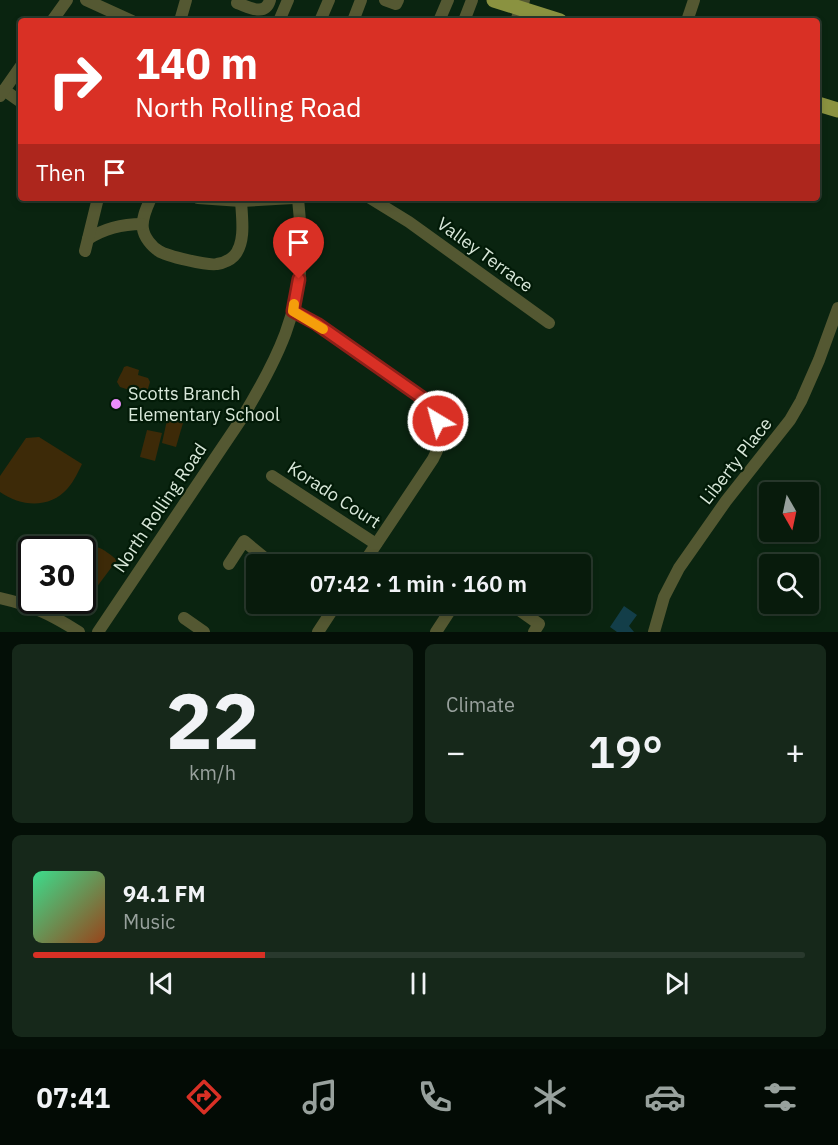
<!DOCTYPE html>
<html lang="en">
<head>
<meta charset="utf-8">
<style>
	:root { --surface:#081b0c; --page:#16281a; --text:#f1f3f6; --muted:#98a19d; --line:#29392d; --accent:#d93025 }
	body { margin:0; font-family:"IBM Plex Sans",sans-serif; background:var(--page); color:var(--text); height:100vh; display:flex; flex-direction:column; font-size:22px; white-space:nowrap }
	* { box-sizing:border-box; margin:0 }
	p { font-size:20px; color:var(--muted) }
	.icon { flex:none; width:33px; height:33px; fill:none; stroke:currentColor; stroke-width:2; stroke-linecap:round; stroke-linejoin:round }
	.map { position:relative; height:632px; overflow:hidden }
	.panel { display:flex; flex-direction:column; gap:12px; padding:12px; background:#040f07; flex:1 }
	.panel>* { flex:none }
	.top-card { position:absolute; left:18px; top:18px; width:802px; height:183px; border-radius:6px; box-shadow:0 3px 9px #0003,0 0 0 2px var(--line); background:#d93025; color:#fff; overflow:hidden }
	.needle { width:39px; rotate:171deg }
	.tools { position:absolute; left:759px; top:482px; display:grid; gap:12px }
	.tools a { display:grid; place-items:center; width:60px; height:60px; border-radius:6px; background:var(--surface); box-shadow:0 3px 9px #0003,0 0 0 2px var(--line); font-size:30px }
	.speed { position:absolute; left:18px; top:536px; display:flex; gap:12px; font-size:30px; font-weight:700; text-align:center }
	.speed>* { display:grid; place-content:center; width:78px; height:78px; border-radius:50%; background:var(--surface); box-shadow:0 3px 9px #0003,0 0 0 2px var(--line); line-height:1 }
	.speed .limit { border:3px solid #111; border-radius:9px; background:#fff; color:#111 }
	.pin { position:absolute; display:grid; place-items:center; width:51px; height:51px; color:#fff; margin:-62px -26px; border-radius:50% 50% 50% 0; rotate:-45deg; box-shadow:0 0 6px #0007 }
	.pin .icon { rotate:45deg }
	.me { position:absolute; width:66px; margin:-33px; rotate:323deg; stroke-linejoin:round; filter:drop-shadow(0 0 4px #0008) }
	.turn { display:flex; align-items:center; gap:21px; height:126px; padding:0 18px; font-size:27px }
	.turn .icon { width:78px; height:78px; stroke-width:2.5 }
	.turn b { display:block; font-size:42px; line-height:51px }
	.then { display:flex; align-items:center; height:57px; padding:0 18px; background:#0003; gap:12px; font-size:22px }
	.big { font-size:45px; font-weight:600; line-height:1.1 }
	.panel .card { flex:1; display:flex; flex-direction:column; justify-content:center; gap:9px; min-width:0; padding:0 21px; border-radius:9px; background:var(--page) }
	.panel .dial { align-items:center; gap:0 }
	.dial b { font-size:78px; line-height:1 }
	.song { display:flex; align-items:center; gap:18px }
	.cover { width:72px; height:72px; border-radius:9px; background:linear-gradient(135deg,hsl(150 70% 55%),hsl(20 70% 35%)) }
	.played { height:6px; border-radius:3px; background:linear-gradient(90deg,var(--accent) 30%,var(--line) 30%) }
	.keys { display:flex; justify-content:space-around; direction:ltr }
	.heat { display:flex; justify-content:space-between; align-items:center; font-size:33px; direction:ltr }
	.panel .tiles { flex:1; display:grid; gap:12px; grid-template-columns:1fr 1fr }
	.card:last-child { grid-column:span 2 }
	.trip { position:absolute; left:246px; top:554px; width:345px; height:60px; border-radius:6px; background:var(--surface); box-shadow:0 3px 9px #0003,0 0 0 2px var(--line); font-weight:600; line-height:60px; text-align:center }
	.tabs { display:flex; height:96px; justify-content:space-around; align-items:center; background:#030b05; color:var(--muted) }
	.tabs .icon { width:42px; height:42px }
	.tabs .on { color:var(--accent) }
	.tabs b { font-size:27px; color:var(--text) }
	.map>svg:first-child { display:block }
	.green { fill:#3d2a08 }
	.water { fill:#133e49 }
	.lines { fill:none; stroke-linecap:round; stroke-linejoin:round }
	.minor { stroke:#545832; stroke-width:12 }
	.major { stroke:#8a9240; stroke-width:15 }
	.route-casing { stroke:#8d1f18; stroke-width:15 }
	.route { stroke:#d93025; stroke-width:10 }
	.slow { stroke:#f59e0b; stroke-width:10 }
	.poi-dot { fill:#eb8dfc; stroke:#021a07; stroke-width:2 }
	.labels { text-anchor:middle; stroke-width:4.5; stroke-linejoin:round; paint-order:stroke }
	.street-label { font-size:18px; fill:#d9e8da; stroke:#021a07 }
	.poi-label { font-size:18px; fill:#d9e8da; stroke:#021a07; text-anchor:start }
</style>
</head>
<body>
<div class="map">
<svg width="838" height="632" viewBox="0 0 838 632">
	<rect width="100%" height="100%" fill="#0a2410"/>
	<g class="green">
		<path d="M127 366 139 370 138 375 148 378 150 382 147 392 142 394 120 387 117 382C119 376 122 373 124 367Z"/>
		<path d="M167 420 183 423 176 447 162 443Z"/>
		<path d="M147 430 162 433 155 461 140 457Z"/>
		<path d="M39 437 82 464C78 472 74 481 68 488 50 509 21 507 0 492V476L26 438Z"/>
		<path d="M77 545C98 545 101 547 117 560L81 608 72 611 60 600H82V549H60Z"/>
	</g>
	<path class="water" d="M624 606 637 615 629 626 634 632H617L610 627Z"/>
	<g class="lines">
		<g class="minor">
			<path d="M86 0 132 21"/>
			<path d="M385 0 396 4 398 0"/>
			<path d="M237 3C249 7 265 17 270 0"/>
			<path d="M52 21 67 0"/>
			<path d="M180 21 186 0"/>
			<path d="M279 21 288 0"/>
			<path d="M320 21 329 0"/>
			<path d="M353 21 361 0"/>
			<path d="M439 21 448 0"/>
			<path d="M464 21 472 0"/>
			<path d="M516 21 524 0"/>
			<path d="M687 21 694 0"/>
			<path d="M4 90 21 102"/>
			<path d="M0 96 21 66"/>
			<path d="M151 198C147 207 141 219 143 229 144 237 152 247 159 251 166 256 209 266 217 264 223 263 230 260 234 256 246 243 242 218 241 201"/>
			<path d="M198 198 241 201 293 198"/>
			<path d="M370 198 409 222 549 323"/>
			<path d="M88 239C105 228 122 224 142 224"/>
			<path d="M85 251 98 198"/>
			<path d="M293 311 317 324 424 399C442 419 446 435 433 459L363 564"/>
			<path d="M272 476 376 544"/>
			<path d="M229 564 244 541 272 564"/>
			<path d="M0 598C32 605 52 615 79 632"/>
			<path d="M509 603 539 624 534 632"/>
			<path d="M184 618 204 632"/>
			<path d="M98 632 242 418C276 362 304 308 301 240 301 226 299 212 298 198"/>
			<path d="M318 632 337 603"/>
			<path d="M436 632 455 603"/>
			<path d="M654 632 664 597 679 568 726 501 790 420 801 401 819 360 838 308"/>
		</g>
		<g class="major">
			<path d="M494 0 560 21"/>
			<path d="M818 104 838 110"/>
		</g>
	</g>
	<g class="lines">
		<defs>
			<path id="route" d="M299 279 293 311 317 324 424 399 433 409 438 421"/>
		</defs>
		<use href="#route" class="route-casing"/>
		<use href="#route" class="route"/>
		<path class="slow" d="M294 304 293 311 323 329"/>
	</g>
	<circle class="poi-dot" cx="116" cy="404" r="6"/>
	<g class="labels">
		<g class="street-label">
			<text transform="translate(485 255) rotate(36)" y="6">Valley Terrace</text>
			<text transform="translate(736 461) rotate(-52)" y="6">Liberty Place</text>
			<text transform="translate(334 495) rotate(33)" y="6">Korado Court</text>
			<text transform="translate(160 508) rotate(-56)" y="6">North Rolling Road</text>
		</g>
		<g class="poi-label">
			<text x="128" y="400">Scotts Branch<tspan x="128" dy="21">Elementary School</tspan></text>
		</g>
	</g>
</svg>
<div class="tools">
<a><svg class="needle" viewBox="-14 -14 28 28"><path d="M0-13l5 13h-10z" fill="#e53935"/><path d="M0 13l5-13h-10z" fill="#98a19d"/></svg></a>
<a><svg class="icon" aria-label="search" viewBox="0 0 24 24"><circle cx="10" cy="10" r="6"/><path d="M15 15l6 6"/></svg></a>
</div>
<div class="speed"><div class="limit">30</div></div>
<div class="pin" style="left:299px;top:279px;background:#d93025"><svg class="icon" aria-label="arrive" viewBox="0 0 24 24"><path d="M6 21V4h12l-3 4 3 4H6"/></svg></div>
<svg class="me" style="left:438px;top:421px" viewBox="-20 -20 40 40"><circle r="17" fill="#d93025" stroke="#fff" stroke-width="3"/><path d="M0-11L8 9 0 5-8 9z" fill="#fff"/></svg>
<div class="trip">07:42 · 1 min · 160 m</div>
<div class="top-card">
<div class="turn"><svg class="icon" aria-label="right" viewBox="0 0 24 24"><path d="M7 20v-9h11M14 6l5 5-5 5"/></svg><div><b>140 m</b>North Rolling Road</div></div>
<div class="then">Then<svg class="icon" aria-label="arrive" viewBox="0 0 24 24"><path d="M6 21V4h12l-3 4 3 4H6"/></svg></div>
</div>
</div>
<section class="panel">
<div class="tiles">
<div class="card dial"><b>22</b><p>km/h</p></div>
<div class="card"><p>Climate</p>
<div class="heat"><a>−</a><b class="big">19°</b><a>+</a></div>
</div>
<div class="card">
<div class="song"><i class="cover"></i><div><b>94.1 FM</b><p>Music</p></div></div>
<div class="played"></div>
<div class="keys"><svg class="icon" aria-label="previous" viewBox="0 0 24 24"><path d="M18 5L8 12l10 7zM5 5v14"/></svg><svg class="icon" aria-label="pause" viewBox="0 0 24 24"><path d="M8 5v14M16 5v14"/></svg><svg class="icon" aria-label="next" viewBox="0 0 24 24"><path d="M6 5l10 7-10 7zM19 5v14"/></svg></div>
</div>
</div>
</section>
<nav class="tabs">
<b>07:41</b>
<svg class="icon on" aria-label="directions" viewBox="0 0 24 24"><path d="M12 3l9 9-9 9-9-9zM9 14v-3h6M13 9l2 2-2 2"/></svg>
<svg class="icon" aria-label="music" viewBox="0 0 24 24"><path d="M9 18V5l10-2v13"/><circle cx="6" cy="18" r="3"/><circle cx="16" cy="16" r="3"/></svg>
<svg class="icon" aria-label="phone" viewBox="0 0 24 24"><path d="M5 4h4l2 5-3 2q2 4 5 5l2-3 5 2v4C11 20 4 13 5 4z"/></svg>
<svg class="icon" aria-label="climate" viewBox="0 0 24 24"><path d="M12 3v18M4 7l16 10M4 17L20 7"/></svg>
<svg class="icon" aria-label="car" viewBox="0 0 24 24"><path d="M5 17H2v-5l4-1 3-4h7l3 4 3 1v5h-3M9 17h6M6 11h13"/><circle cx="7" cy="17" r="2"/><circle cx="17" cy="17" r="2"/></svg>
<svg class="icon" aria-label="filters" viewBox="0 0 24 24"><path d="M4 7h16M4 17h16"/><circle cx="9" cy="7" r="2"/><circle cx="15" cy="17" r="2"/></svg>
</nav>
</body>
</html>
